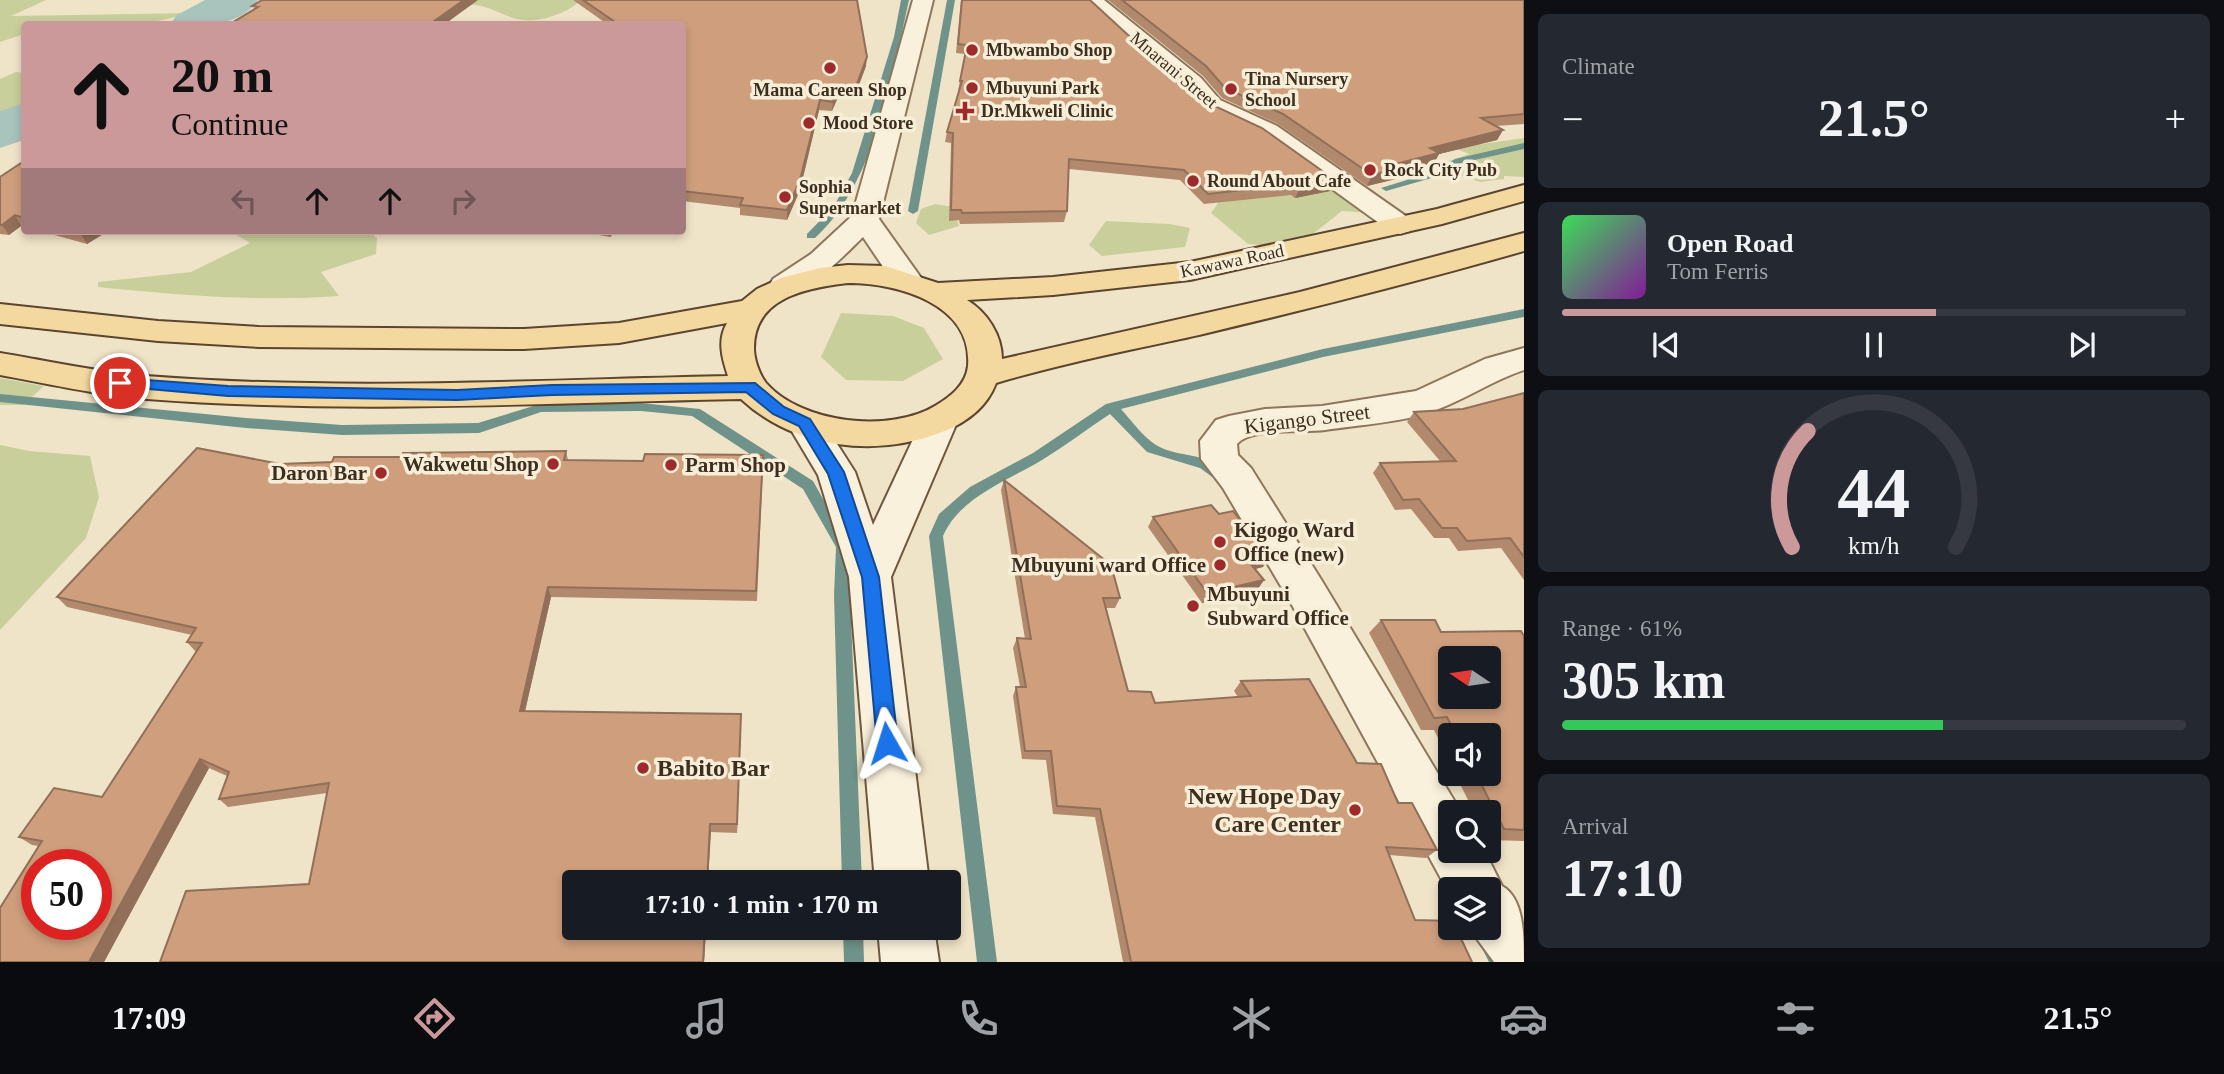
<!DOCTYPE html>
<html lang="en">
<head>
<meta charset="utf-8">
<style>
	:root { --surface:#171b24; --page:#242831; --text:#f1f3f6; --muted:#9ea1a6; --line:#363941; --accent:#cc999b }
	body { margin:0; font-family:Georgia,serif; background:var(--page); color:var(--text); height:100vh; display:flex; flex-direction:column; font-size:26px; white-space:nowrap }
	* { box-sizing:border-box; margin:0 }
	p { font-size:23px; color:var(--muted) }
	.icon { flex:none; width:38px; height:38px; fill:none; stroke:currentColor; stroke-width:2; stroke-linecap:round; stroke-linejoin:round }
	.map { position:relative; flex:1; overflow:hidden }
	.drawer { display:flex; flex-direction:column; gap:14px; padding:14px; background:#0d0f14; width:700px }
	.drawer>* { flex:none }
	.hud { position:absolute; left:21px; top:21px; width:665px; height:214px; border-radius:7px; box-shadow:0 4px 10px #0003; background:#cc999b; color:#111; overflow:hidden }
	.needle { width:46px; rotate:283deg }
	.controls { position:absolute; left:1438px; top:646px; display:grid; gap:14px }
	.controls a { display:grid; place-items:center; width:63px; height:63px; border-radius:7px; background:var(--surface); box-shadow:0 4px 10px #0003; font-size:35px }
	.speed { position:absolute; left:21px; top:849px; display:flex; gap:14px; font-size:35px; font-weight:700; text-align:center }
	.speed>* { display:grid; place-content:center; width:91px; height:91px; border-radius:50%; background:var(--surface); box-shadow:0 4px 10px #0003; line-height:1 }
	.speed .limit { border:10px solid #d22; background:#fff; color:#111 }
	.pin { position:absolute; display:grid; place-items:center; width:60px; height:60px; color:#fff; margin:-30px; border:4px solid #fff; border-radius:50%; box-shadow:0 2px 7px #0007 }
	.me { position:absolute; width:77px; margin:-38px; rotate:354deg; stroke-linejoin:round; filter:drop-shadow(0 0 5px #0008) }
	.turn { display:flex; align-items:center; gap:24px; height:147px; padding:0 35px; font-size:32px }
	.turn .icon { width:91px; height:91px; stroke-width:2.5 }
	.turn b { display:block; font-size:49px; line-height:60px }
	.lanes { display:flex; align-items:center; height:66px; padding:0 35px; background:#0003; justify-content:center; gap:35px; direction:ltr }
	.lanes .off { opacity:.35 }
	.big { font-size:52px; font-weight:800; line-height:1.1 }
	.drawer .widget { flex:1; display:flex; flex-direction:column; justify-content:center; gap:10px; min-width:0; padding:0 24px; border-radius:10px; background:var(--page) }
	.drawer .dial { align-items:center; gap:0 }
	.dial svg { height:182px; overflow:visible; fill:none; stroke:var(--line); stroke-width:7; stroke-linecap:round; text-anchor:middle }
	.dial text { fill:var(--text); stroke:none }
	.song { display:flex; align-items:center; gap:21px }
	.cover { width:84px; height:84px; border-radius:10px; background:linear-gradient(135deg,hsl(130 70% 55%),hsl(290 70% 35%)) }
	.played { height:7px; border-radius:4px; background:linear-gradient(90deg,var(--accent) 60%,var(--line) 60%) }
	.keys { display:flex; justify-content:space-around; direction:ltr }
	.heat { display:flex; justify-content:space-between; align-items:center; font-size:38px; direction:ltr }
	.charge { height:10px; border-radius:5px; background:linear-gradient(90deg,#34c759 61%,var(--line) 0) }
	.trip { position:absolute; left:562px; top:870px; width:399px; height:70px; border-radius:7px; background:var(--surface); box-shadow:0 4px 10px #0003; font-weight:800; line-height:70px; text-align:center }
	.menu { display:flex; height:112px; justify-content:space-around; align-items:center; background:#090b0e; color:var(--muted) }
	.menu .icon { width:49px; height:49px }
	.menu .on { color:var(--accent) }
	.menu b { font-size:32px; color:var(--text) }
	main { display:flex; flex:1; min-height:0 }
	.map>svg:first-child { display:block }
	.green { fill:#c9cf9b }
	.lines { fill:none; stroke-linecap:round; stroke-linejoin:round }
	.stream { fill:#6f938a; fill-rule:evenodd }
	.river { fill:#a9c4bc; fill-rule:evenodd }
	.minor-casing { stroke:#8d765c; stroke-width:4 }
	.tertiary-casing { stroke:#8d765c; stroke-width:4 }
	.secondary-casing { stroke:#6f573f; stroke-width:4 }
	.primary-casing { stroke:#5b4430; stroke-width:4 }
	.minor { fill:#faf1dc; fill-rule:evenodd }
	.tertiary { fill:#faf1dc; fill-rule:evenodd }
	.secondary { fill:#faf1dc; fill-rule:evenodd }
	.primary { fill:#f3d9a0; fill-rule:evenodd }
	.wall { fill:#b2896c }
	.shaded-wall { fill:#916f58 }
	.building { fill:#cf9f7d; stroke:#916f58; stroke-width:2; fill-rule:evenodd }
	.route { fill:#1a73e8; stroke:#114b97; stroke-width:2 }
	.poi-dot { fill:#9e2a2b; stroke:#f7eed8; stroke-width:2.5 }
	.labels { text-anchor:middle; stroke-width:7; stroke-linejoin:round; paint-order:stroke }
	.far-poi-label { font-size:18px; font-weight:bold; fill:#3d2e20; stroke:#f7eed8; text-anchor:start }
	.far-street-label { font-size:18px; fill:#3d2e20; stroke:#f7eed8 }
	.street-label { font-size:21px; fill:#3d2e20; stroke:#f7eed8 }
	.poi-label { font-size:21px; font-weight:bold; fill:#3d2e20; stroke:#f7eed8; text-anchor:end }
	.near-poi-label { font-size:24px; font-weight:bold; fill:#3d2e20; stroke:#f7eed8; text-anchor:start }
</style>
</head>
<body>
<main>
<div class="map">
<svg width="1524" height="962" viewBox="0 0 1524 962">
	<rect width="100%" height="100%" fill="#f0e4c8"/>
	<g class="green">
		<path d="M0 0H46L11 16 192 13 145 24H24V34L0 42Z"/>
		<path d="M448 0H580C570 13 540 22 523 20 509 19 495 9 481 6 469 4 459 4 448 0Z"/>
		<path d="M16 72 24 73V113L0 126V79Z"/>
		<path d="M1524 138V177L1504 176V179L1480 182 1433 167 1469 154 1454 148Z"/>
		<path d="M1320 181 1371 190 1385 203 1384 214 1342 211 1295 248 1248 244 1211 213 1221 199Z"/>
		<path d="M935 204 953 207 959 226 929 235 916 223 921 209Z"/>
		<path d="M1106 221 1170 224 1190 228 1185 247 1102 256 1089 245Z"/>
		<path d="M230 231H368L377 238 376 254 321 272 339 296C258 302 178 295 98 287V282L191 272 250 243Z"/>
		<path d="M841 313 893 316 924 328 943 359 903 381 846 380 821 357Z"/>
		<path d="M0 378 44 386 23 405H0Z"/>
		<path d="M0 445 29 451 90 456 99 497 86 538 0 630Z"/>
	</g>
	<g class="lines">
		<g class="stream">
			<path d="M901 0H909C892 76 875 184 815 238H807V234L834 206 852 173 894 37Z"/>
			<path d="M947 0H955L918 211 913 214 908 211Z"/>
			<path d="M1524 143V149L1461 163 1442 175 1386 191 1381 188 1436 171 1455 159Z"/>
			<path d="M1524 309V317L1323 357 1121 409C1131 420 1143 437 1156 445 1178 459 1209 450 1227 475L1225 479H1215L1200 468 1147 452 1110 414C1087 429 1065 446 1042 460 1007 481 960 497 943 536L997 962H977L929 536 939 514 970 487 1033 453 1106 404 1323 349Z"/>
			<path d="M0 394 246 418 342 425 478 423 540 404 641 403 700 409 813 481 850 547V595L862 882H842L834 595 836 547 803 489 692 416 641 411 541 412 479 433 342 435 246 428 0 402Z"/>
			<path d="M1489 921 1510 962H1489L1472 928H1489Z"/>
			<path d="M843 928H863L864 962H844Z"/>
		</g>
		<g class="river">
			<path d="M205 0H258C238 29 202 24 170 24L177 15Z"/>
			<path d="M24 103V140L0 148V111Z"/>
		</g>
		<defs>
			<g id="minor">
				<path d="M1082 0H1104L1201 78 1220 100 1277 126 1410 219 1414 225 1410 231 1400 234 1390 231 1259 136 1204 110 1185 88 1139 53Z"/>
				<path d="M1524 348V370C1493 380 1466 399 1436 410 1407 422 1357 425 1325 430 1304 433 1251 427 1237 444L1238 455 1251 468 1322 581 1461 812H1451V850H1484L1502 886C1524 898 1524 936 1524 962H1494L1469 928H1489V889H1451V897L1292 605 1223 488 1201 459 1200 441 1216 420 1229 416 1265 409 1322 406 1416 391 1485 359Z"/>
			</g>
			<path id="tertiary" d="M913 0H933L879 219 924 282 920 289 909 291 898 289 863 237C842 257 804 300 773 293L769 286 773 279 811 254 852 216Z"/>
			<g id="secondary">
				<path d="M940 408 953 411 958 420 891 577 929 882H875L849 577 818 475 787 423 792 414 805 411 818 414 855 472 873 525 922 420 927 411Z"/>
				<path d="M878 928H934L939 962H881Z"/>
			</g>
			<path id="primary" d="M1524 185V201L1442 224 1190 280 1053 295 967 300C987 312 1002 335 1002 359L1300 292 1524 233V251C1416 282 1308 309 1199 335 1131 350 1063 363 996 383 987 407 966 423 942 432 876 458 795 449 741 399 543 403 345 414 147 399 97 395 49 384 0 375V353C49 361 97 372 146 376 340 391 535 380 728 376 722 358 717 340 727 323L619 343 524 349 259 347 158 341 0 324V304L158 321 259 327 524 329 619 323 742 301 757 289 781 278 820 268 848 265 885 266 938 283 1053 277 1190 262 1437 209ZM848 283C898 283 973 304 968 366 966 385 950 397 935 406 890 433 802 424 766 383 759 374 754 359 754 348 754 297 807 288 848 283Z"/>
		</defs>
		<use href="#minor" class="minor-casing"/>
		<use href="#tertiary" class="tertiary-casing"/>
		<use href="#secondary" class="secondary-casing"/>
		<use href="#primary" class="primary-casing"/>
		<use href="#minor" class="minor"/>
		<use href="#tertiary" class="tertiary"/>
		<use href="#secondary" class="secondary"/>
		<use href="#primary" class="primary"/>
	</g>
	<g class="wall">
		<path d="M573 0H857L866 66 854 98 838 97 832 111 819 110 800 190 787 220 740 215V208L682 201V24H607Z"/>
		<path d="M961 0H1090L1140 46 1206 102 1335 180 1330 191 1295 198 1291 195 1204 204 1180 180 1069 169 1067 211 1064 222 960 224 959 220 949 221 951 143 945 142 947 132 959 91H958L965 54 956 53Z"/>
		<path d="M1108 0H1524V124L1496 126 1503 130 1497 140 1439 154 1434 163 1404 170 1400 178 1367 186 1278 124 1222 98 1203 76Z"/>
		<path d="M24 161V227L21 226 9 235 0 234V177Z"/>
		<path d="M40 231H108L87 244Z"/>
		<path d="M577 231H615L610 237Z"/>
		<path d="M1524 393V580L1501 548 1458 551 1449 538H1434L1411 509 1395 510 1373 473 1380 463 1440 461 1407 422 1414 412 1463 409Z"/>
		<path d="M566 451 568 460 763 465 757 601 551 597 525 711 741 714 737 833 711 832 574 928H706L704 962H160L309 884 327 793 228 807 219 799 227 776 209 768 104 962H0L38 846 32 845 19 837 102 797 196 652 187 642 192 635 67 607 57 597 280 464 332 462 402 457Z"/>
		<path d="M1004 480 1120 598 1115 608H1105L1128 691 1155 703 1238 697 1234 691 1241 681 1357 763 1398 803 1437 850 1426 858 1389 855 1415 920 1472 962H1123L1095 817 1053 814 1046 760 1022 759 1013 696 1016 687H1020L1013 648 1017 638 1025 639 1001 490Z"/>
		<path d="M1219 514 1263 567 1255 569 1264 580 1257 590 1202 603 1148 527 1153 517Z"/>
		<path d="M1381 620 1441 632 1524 636V841L1489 840V812H1474L1455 774H1489V735H1451V764L1434 730H1421L1369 633Z"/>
	</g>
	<g class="shaded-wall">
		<path d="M464 0H478L445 24H430Z"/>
		<path d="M867 57 866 66 854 98 855 89Z"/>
		<path d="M838 87V97L832 111 833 102Z"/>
		<path d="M820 100 819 110 800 190 787 220V210Z"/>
		<path d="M1503 130 1497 140 1439 154 1434 163 1404 170 1400 178 1367 186 1372 175 1430 148Z"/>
		<path d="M1335 180 1330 191 1295 198 1300 188Z"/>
		<path d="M15 215 21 226 9 235 2 225Z"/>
		<path d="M85 231H108L87 244 81 234Z"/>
		<path d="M609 231H615L610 237Z"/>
		<path d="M1269 557 1263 567 1243 572 1249 562Z"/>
		<path d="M1264 580 1257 590 1202 603 1207 593Z"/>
		<path d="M548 587 551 597 523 720 520 711Z"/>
		<path d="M741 714V723L737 833V824Z"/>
		<path d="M200 759 209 768 104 962H89Z"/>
		<path d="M710 824 711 832 708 882H707Z"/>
		<path d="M705 928H706L704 962H703Z"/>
	</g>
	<g class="building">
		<path d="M262 0H464L430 24H230L258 7 252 6Z"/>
		<path d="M583 0H857L867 57 855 89 838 87 833 102 820 100 800 180 787 210 740 205 743 198 682 191V24H618Z"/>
		<path d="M962 0H1090L1140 46 1186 80 1206 102 1262 128 1335 180 1300 188 1295 184 1208 194 1184 170 1069 159 1067 211 962 213 961 210H951L953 133 947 132 962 81H960L967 45 958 44Z"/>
		<path d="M1122 0H1524V114L1481 118 1503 130 1430 148 1439 153 1399 163 1406 167 1372 175 1283 114 1225 88 1206 66Z"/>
		<path d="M24 161V218L15 215 2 225H0V177Z"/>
		<path d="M71 231H85L81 234Z"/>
		<path d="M1524 393V557L1510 538 1467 541 1457 528H1442L1419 499 1403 500 1380 463 1456 461 1414 412 1463 409Z"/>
		<path d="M197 448 280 464 332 462 334 457H402L403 453 566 451 564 460 643 461 645 454 763 455 756 591 548 587 520 711 741 714 737 824H710L707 882H574V928H705L703 962H160L186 891 309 884 329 783 219 799 229 772 200 759 89 962H0V908L42 841 19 837 54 788 102 797 202 643 187 642 196 628 57 597ZM37 864H96V924H37Z"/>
		<path d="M1004 480 1111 565 1120 598H1103L1128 691 1151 692 1155 703 1251 696 1241 681 1309 679 1357 763 1381 764 1398 803H1412L1437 850 1386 847 1415 920 1451 921V928H1456L1472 962H1131L1100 809 1057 806 1051 751H1025L1016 687H1026L1017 638 1031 639Z"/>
		<path d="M1211 505 1219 514 1233 511 1269 557 1249 562 1264 580 1207 593 1153 517Z"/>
		<path d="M1381 620H1435L1441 632 1521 631 1524 636V830L1504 829 1476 774H1489V735H1456L1447 717 1434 718ZM1451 658H1489V696H1451Z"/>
	</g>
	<path class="route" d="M120 378 228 386 457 390 552 385 755 383 784 407 810 419 844 472 879 577 898 743 895 750 887 753 880 750 877 743 862 577 828 474 799 426 773 414 746 392 552 395 457 400 228 396 115 386 113 383Z"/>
	<g class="poi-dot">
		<circle cx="972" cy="50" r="7"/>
		<circle cx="830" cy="68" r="7"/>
		<circle cx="972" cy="88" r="7"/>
		<circle cx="1231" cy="89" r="7"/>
		<path d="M961.5 100.5h7v7h7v7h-7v7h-7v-7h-7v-7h7z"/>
		<circle cx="809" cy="123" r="7"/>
		<circle cx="1370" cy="170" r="7"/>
		<circle cx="1193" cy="181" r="7"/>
		<circle cx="785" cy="197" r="7"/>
		<circle cx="553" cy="464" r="7"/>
		<circle cx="671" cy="465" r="7"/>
		<circle cx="381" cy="473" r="7"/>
		<circle cx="1220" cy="542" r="7"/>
		<circle cx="1220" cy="565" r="7"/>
		<circle cx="1193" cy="606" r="7"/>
		<circle cx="643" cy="768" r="7"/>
		<circle cx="1355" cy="810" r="7"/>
	</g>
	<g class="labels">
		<g class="far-poi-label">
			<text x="986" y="56">Mbwambo Shop</text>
			<text x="1245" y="85">Tina Nursery<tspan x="1245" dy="21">School</tspan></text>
			<text x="986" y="94">Mbuyuni Park</text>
			<text x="830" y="96" text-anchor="middle">Mama Careen Shop</text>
			<text x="981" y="117">Dr.Mkweli Clinic</text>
			<text x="823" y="129">Mood Store</text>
			<text x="1384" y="176">Rock City Pub</text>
			<text x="1207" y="187">Round About Cafe</text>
			<text x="799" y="193">Sophia<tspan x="799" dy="21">Supermarket</tspan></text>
		</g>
		<g class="far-street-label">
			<text transform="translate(1174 70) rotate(40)" y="6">Mnarani Street</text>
			<text transform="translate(1232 261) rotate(-12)" y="6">Kawawa Road</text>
		</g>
		<g class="street-label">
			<text transform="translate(1307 419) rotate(-7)" y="7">Kigango Street</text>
		</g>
		<g class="poi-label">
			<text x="539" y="471">Wakwetu Shop</text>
			<text x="685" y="472" text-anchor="start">Parm Shop</text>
			<text x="367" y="480">Daron Bar</text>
			<text x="1234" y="537" text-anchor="start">Kigogo Ward<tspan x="1234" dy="24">Office (new)</tspan></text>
			<text x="1206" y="572">Mbuyuni ward Office</text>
			<text x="1207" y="601" text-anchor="start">Mbuyuni<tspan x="1207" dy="24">Subward Office</tspan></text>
		</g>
		<g class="near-poi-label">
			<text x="657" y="776">Babito Bar</text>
			<text x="1341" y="804" text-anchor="end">New Hope Day<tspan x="1341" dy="28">Care Center</tspan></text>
		</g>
	</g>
</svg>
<div class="controls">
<a><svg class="needle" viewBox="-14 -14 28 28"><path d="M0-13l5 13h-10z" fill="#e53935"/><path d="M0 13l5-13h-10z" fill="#9ea1a6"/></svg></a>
<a><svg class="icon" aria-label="sound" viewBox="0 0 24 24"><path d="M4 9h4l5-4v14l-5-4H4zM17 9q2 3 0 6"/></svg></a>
<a><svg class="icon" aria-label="search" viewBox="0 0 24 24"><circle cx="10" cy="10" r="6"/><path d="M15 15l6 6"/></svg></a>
<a><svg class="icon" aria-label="layers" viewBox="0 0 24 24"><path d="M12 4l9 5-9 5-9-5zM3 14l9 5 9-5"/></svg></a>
</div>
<div class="speed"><div class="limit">50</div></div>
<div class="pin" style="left:120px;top:383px;background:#d93025"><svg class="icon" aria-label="arrive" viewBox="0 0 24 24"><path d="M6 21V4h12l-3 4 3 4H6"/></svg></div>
<svg class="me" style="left:887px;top:743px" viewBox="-20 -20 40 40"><path d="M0-17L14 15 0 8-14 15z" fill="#1a73e8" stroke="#fff" stroke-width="4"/></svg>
<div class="trip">17:10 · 1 min · 170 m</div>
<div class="hud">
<div class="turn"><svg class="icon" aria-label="ahead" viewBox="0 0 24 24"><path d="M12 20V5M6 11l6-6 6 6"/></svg><div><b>20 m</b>Continue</div></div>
<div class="lanes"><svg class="icon off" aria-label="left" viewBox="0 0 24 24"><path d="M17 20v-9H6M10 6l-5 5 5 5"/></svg><svg class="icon" aria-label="ahead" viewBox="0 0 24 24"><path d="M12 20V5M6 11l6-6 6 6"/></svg><svg class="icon" aria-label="ahead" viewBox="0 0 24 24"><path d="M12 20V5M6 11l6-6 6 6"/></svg><svg class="icon off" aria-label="right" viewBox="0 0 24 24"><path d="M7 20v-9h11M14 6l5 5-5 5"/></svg></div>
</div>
</div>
<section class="drawer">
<div class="widget"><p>Climate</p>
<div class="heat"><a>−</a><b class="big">21.5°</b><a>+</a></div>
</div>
<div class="widget">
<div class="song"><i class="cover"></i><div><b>Open Road</b><p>Tom Ferris</p></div></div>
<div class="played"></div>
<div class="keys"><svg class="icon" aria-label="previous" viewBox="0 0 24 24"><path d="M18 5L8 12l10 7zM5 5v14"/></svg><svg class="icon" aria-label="pause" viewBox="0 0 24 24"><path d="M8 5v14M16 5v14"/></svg><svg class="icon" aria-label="next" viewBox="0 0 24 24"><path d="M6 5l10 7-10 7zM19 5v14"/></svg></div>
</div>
<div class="widget dial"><svg viewBox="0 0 100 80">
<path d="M14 69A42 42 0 1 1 86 69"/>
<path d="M14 69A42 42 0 0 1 21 18" stroke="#cc999b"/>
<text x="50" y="56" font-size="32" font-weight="700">44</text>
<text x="50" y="72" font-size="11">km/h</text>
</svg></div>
<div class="widget"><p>Range · 61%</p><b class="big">305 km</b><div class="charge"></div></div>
<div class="widget"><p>Arrival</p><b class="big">17:10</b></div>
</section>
</main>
<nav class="menu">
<b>17:09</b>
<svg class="icon on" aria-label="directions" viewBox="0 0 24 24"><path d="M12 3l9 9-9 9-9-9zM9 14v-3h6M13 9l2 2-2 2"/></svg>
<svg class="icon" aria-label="music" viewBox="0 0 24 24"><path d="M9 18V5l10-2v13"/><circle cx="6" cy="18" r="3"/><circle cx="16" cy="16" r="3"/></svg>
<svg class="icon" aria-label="phone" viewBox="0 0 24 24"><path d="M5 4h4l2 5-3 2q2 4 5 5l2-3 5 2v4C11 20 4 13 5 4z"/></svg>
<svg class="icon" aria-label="climate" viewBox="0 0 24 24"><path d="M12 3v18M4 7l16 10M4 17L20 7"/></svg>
<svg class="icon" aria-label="car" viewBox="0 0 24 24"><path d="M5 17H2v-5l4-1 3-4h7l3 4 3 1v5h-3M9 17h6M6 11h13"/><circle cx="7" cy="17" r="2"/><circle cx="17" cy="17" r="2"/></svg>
<svg class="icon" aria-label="filters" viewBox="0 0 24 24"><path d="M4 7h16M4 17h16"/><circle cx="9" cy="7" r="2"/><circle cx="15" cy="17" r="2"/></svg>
<b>21.5°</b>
</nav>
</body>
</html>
